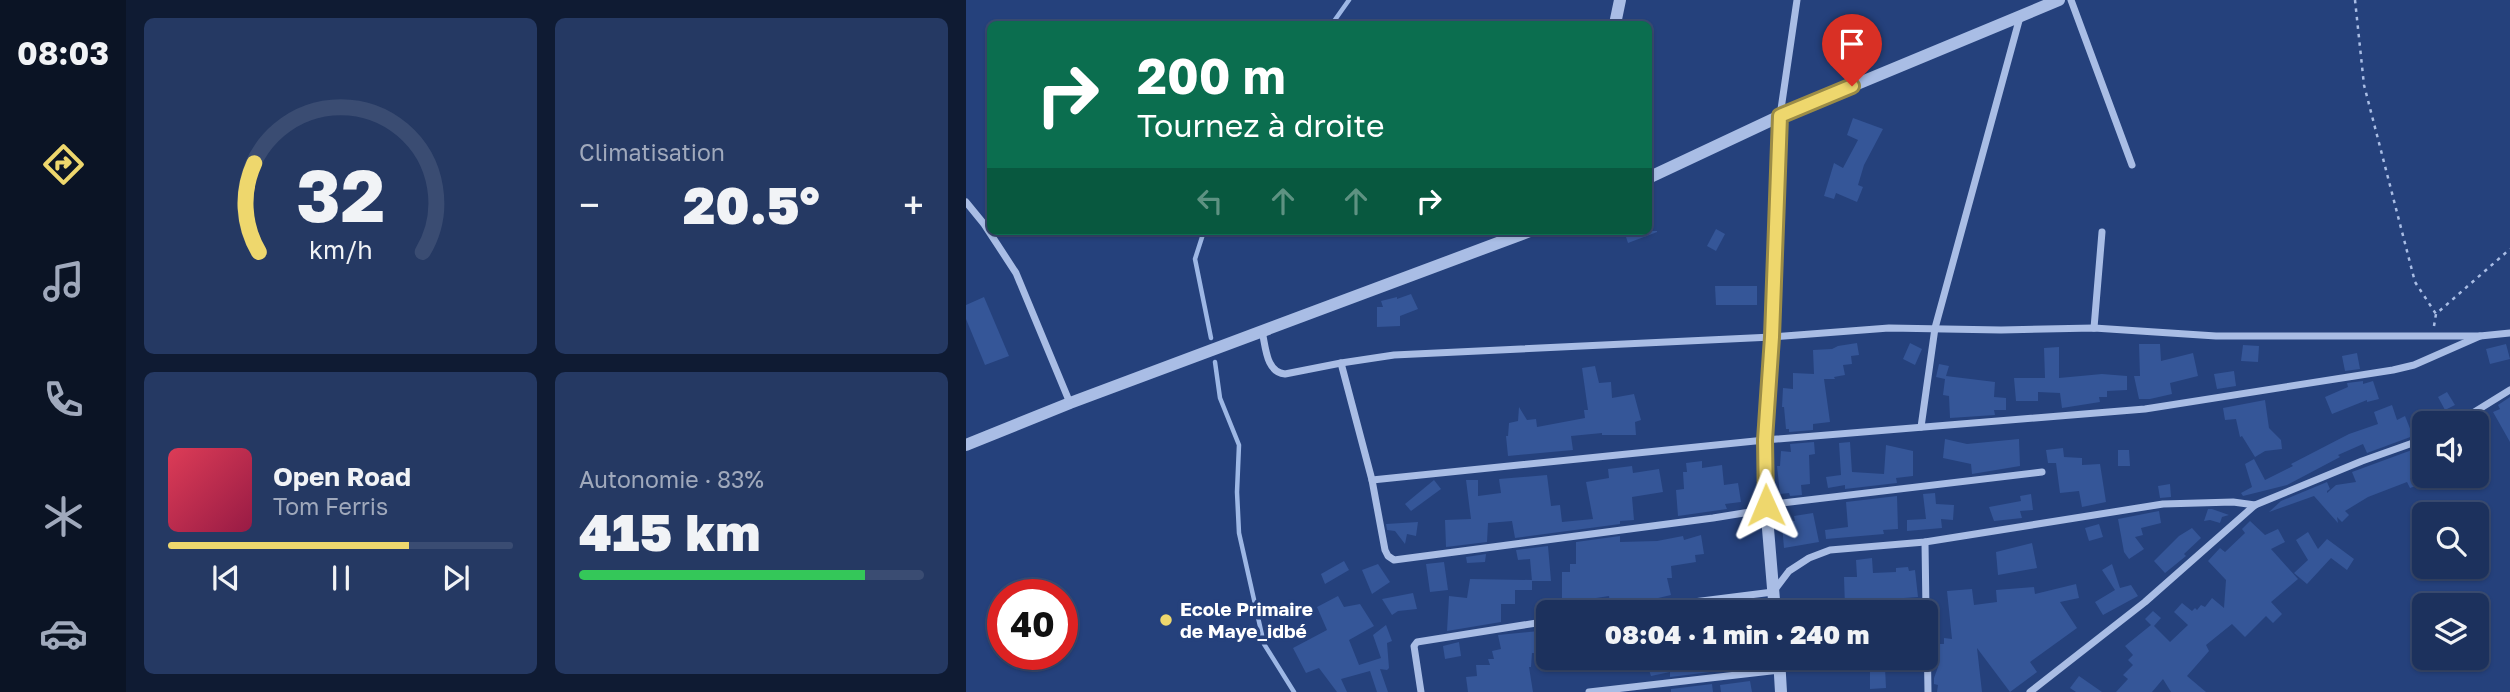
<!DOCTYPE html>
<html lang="fr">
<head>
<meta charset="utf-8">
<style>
	:root { --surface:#1c315d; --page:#253963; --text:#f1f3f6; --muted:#a0a9bc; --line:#3a4c72; --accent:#eed76d }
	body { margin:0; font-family:"Golos Text",sans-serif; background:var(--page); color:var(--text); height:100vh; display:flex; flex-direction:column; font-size:26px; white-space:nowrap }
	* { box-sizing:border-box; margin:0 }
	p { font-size:23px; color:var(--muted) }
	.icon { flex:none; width:38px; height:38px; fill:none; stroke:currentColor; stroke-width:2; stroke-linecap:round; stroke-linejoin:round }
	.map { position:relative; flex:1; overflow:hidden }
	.side { display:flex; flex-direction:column; gap:18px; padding:18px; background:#0f1b33; width:840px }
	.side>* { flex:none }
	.hud { position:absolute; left:21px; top:21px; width:665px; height:214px; border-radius:10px; box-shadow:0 2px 5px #0004,0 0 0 2px var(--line); background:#0b6e4f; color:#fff; overflow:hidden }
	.fabs { position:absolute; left:1446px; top:411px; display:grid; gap:14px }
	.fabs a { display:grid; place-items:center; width:77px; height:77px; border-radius:10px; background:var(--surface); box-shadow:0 2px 5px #0004,0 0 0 2px var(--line); font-size:35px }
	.speed { position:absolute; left:21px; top:579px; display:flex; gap:14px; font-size:35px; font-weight:700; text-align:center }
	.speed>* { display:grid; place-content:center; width:91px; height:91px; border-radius:50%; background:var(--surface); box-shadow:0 2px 5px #0004,0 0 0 2px var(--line); line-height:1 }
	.speed .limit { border:10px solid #d22; background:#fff; color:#111 }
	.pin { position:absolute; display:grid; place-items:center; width:60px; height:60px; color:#fff; margin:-72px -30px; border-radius:50% 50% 50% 0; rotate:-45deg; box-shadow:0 0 7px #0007 }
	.pin .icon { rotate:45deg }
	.me { position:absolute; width:77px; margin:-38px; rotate:359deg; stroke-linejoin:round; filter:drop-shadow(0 0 5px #0008) }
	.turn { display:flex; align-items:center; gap:24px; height:147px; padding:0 35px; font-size:32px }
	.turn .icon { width:91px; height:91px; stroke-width:2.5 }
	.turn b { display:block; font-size:49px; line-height:60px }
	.lanes { display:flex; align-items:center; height:66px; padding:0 35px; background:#0003; justify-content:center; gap:35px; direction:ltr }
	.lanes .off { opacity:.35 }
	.big { font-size:52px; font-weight:800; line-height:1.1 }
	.side .tile { flex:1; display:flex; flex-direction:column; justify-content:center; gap:10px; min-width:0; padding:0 24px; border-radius:10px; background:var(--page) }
	.side .dial { align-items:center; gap:0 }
	.dial svg { height:182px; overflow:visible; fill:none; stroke:var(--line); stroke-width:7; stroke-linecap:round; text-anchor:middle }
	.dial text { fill:var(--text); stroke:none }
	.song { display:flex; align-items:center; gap:21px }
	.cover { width:84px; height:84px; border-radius:10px; background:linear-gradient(135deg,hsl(350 70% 55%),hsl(340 70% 35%)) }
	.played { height:7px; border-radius:4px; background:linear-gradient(90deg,var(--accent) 70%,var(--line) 70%) }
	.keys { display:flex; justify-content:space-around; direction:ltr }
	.heat { display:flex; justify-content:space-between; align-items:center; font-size:38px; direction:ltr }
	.charge { height:10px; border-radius:5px; background:linear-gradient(90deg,#34c759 83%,var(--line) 0) }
	.side .tiles { flex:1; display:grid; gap:18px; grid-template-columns:repeat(2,1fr) }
	.trip { position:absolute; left:570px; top:600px; width:402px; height:70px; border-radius:10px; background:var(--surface); box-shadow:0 2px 5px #0004,0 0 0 2px var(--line); font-weight:800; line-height:70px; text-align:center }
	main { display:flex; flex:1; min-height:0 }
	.tabs { display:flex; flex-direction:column; width:126px; justify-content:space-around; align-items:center; background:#0b1425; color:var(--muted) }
	.tabs .icon { width:49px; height:49px }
	.tabs .current { color:var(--accent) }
	.tabs b { font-size:32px; color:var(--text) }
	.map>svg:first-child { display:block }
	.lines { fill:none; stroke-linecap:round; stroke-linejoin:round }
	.stream { stroke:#9db7e5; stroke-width:4.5 }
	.building { fill:#355698 }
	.path { stroke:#a9bde5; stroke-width:2.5; stroke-dasharray:3.5 5; stroke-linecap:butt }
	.minor { stroke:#a9bde5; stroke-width:7 }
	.tertiary { stroke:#a9bde5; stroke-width:12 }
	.route-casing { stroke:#9b8c47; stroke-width:18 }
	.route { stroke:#eed76d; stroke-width:12 }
	.poi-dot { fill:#eed76d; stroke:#25417c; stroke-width:2.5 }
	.labels { text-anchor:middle; stroke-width:7; stroke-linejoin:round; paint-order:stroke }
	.poi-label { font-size:19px; font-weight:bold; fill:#fff; stroke:#25417c; text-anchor:start }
</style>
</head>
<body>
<main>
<nav class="tabs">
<b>08:03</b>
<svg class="icon current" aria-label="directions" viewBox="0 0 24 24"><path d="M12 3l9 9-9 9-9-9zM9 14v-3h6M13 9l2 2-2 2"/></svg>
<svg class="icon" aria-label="music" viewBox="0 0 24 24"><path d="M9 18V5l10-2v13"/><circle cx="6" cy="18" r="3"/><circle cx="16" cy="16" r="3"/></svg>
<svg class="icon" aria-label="phone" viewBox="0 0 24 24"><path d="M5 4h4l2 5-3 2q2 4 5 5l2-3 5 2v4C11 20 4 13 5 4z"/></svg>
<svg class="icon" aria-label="climate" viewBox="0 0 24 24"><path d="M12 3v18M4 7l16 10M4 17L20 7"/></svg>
<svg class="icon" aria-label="car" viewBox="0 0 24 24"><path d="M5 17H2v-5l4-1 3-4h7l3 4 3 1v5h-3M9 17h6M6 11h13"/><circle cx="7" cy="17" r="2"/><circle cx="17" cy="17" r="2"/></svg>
</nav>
<section class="side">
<div class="tiles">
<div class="tile dial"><svg viewBox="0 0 100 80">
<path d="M14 69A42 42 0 1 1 86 69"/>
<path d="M14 69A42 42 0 0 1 12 30" stroke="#eed76d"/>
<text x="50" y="56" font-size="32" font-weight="700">32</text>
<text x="50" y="72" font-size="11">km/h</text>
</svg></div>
<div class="tile"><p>Climatisation</p>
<div class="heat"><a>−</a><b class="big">20.5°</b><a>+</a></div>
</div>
<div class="tile">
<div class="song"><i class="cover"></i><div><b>Open Road</b><p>Tom Ferris</p></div></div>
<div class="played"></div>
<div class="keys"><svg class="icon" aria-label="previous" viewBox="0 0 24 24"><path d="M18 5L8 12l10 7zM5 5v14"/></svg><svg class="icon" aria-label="pause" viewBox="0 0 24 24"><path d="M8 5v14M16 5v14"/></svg><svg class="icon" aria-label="next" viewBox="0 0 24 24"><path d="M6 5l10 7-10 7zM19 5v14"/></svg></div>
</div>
<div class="tile"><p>Autonomie · 83%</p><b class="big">415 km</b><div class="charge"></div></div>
</div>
</section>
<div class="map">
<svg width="1544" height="692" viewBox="0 0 1544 692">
	<rect width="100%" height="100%" fill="#25417c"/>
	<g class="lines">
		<g class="stream">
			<path d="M366 24 383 0"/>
			<path d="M238 231 229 259 245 338"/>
			<path d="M249 362 254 398 273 445 271 492 273 533 298 644 328 692"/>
		</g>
	</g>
	<g class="building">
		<path d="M887 118 917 129 898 165 892 185 897 187 891 202 870 193 868 199 858 196 868 163 877 168 892 140 881 135Z"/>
		<path d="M750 229 759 234 750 251 741 246Z"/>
		<path d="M658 231H691V232L662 243Z"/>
		<path d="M749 286H791V305H750Z"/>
		<path d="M445 294 452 309 434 316V326L411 327V307H417L415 301 431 297V299Z"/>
		<path d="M18 297 43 356 19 365 0 319V305Z"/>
		<path d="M891 343 893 355 885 356 886 364 877 365 879 375 868 377 869 379H858L864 422 847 424V430L823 432V429H820L818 407H816L817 388 827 389V373L848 374 847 350 866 349 872 346Z"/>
		<path d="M944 343 956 349 949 365 937 359Z"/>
		<path d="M1173 344H1194L1195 361 1227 353 1232 376 1204 383 1206 394 1184 399H1173L1168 376H1174Z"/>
		<path d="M1540 344 1544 359 1524 364 1520 349Z"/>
		<path d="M1277 345 1293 346 1292 362 1275 361Z"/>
		<path d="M1093 347V378L1136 374 1161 376V390L1141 391V397H1133L1134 402 1096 408 1094 393 1072 392V401H1050L1048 378H1079L1078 348Z"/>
		<path d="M1391 353 1394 369 1379 371 1376 356Z"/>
		<path d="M973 364 983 366 980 376 1029 382 1028 397 1040 398V410H1028L1029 415 984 418 983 396 977 395 979 379 970 377Z"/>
		<path d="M629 366 633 383 645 382 646 398 668 394 675 420 669 422 670 435H636V433L605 436 607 450 542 456 540 436H542L543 423 552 421 553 407 561 420 570 419 571 427 619 418 618 410H622L616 368Z"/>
		<path d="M1268 371 1270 386 1251 389 1248 374Z"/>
		<path d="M1397 381V384L1407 381 1413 399 1401 402V400L1366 414 1359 397 1382 387 1381 383Z"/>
		<path d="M1481 392 1489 405 1479 410 1472 397Z"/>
		<path d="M1544 397V442L1527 412 1534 409 1532 405Z"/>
		<path d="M1299 400 1303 428 1315 440 1316 449 1299 451 1289 457 1276 436 1274 437 1270 419 1259 420 1257 408Z"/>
		<path d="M1426 405 1431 420 1439 416 1447 436 1401 453 1397 444 1372 455 1374 457 1321 485 1277 496 1275 493 1286 487 1279 464 1288 459 1299 480 1327 466 1325 464 1383 434 1412 424 1408 412Z"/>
		<path d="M1481 411 1485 419 1483 424H1455Z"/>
		<path d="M979 439 1001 444 1053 439 1054 466 1006 474 1005 464 977 458Z"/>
		<path d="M848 442 849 454 843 455 844 484 835 485 836 495 824 496 823 493 814 494 811 466H814L815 451 825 452 824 444Z"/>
		<path d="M884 442 886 472 918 474 920 445 947 451V476L930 478 931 483 879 489V485L862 488 860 477 875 475 873 443Z"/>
		<path d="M1454 447 1458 452V483L1444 488 1441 482 1402 497 1379 511 1383 515 1376 522 1371 517 1372 523 1348 496 1303 512 1315 501 1361 482 1364 489 1361 491V493L1370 485 1390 482 1386 472Z"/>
		<path d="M1097 448 1098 457 1116 458V465L1134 464 1140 502 1116 507 1113 491 1094 493 1090 463H1082L1080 450Z"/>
		<path d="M1152 450H1163L1164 466H1152Z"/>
		<path d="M736 461V468L756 465 758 485 772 483 775 502 759 504 761 509 712 516 710 490 718 489 717 472H721L720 463Z"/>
		<path d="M666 466 667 473 693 469 697 492 666 497 668 520 654 521V524L549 538 546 521 522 523 521 542 480 547 479 520 505 519 500 480H512V496L535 493 533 479 581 475 585 506 594 505 596 522 627 519 620 482 643 478 642 469Z"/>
		<path d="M468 480 475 489 445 511 439 504Z"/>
		<path d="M1204 484 1205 497 1194 498 1192 486Z"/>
		<path d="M969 493 970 504 988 505 987 520 975 519 976 528 941 531V520L960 519 957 494Z"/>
		<path d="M1065 494 1067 510 1054 511 1056 518 1028 521 1023 507 1055 501 1054 496Z"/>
		<path d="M931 496 932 529 917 530 918 534 860 539 859 530 882 527 880 502Z"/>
		<path d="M1242 509H1246L1263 515 1256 517 1254 523 1244 520 1238 521Z"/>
		<path d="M1193 511 1195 523 1175 528 1177 535 1169 537 1178 549 1163 559 1158 552 1152 519Z"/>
		<path d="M847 513 853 542 818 548 816 525 824 526 825 521H829L828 516Z"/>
		<path d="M1284 521 1299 535 1312 529 1319 542 1305 549 1332 579 1305 602 1316 614 1307 623 1300 616 1279 637 1266 624 1240 645 1243 651 1221 676 1240 692H1205L1197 679 1186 692H1150L1162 679 1157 675 1167 665 1162 660 1167 655 1159 646 1185 625 1179 619 1187 611 1195 618 1188 626 1204 642 1222 625 1208 612 1216 603 1226 611 1229 608 1231 610 1235 605 1239 607 1246 598 1258 608 1260 580 1242 561 1254 548 1259 552 1279 533 1276 529Z"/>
		<path d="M452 522 450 536 441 534 439 544 429 531 421 530 420 524Z"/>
		<path d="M1133 524 1137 537 1123 541 1119 528Z"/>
		<path d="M1226 528 1235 538 1218 554 1220 556 1199 573 1188 561 1213 536Z"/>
		<path d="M1342 532 1352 549 1361 539 1388 559 1381 570 1365 558 1341 584 1328 573 1342 560 1330 540Z"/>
		<path d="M735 535 738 554 729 555 730 562 705 566 706 578H701L705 595 671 603 670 601 644 605 643 596 611 601V599L596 600V572H604V564H610V542L654 536V542L691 541 717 536 718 540Z"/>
		<path d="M1066 543 1071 568 1032 575 1030 552Z"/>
		<path d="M582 546 585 581H566L564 559 552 560 550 550Z"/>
		<path d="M520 554 519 562 501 563 500 557Z"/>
		<path d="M906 558 907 573 930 572V568L942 567 943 571 949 570 952 597 924 599 925 603 913 605 879 607 878 577H891L890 560Z"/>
		<path d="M378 561 383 570 359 584 355 574Z"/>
		<path d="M478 562 482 590 464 592 460 564Z"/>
		<path d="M412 564 424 582 406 594 396 570Z"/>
		<path d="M1146 564 1154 588 1165 585 1172 596 1137 615 1129 602 1149 590 1136 570Z"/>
		<path d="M504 579 566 580V590H549V604H535V622L481 631 483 596 501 598Z"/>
		<path d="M1110 584 1113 598 1094 602 1111 628 1064 662 1071 672 1044 692 1011 648 1016 692H971L972 685 968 684V678L972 667 971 644H978V638L986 639 981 591 1006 589 1008 605 1031 602 1030 590 1068 587 1069 594Z"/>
		<path d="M447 593 451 609 432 611 426 615 416 599Z"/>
		<path d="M372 596 378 607 394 604 408 626 383 640 393 665 415 658 407 635 420 625 426 641 421 643 423 668 421 670 414 669 422 692H411L404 671 375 679 381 692H371L353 668 340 673 327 648 361 630 351 607Z"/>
		<path d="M583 630V653H566L565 667H563L567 692H502L500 677 511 676 510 665H524L522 659H528L526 651 535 649 532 635Z"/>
		<path d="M493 642 495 656 479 659 477 646Z"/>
		<path d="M591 658H639L640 662 593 672Z"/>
		<path d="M679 658H735V662H743L744 672 704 677V672L685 676Z"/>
		<path d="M844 658H866V670L845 671Z"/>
		<path d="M894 658H925V666L919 667 920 688 904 689V668H895Z"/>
		<path d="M1113 676 1136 692H1110L1104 688Z"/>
		<path d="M784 681 786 692H755L754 685Z"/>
		<path d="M746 684 747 692H705V689Z"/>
	</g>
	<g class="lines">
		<g class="path">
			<path d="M1389 0 1398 85 1449 282 1470 314"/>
			<path d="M1468 326 1470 314 1544 249"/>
		</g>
		<g class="minor">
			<path d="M1105 0 1166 165"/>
			<path d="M814 116 831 0"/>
			<path d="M0 202 18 224 50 273 104 403"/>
			<path d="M1128 328 1136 232"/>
			<path d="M296 331C300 348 300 372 319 374L375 363 428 355 806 337 923 328 1035 330 1128 328 1250 336H1514"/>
			<path d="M375 363 406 480 419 550 422 556 428 560 747 518 784 512 800 505 1076 472"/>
			<path d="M1489 424 1544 390"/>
			<path d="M955 427 969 328 1054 17"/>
			<path d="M406 480 799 440 1179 409 1427 370 1448 365 1514 336 1544 333"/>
			<path d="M959 542 960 612"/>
			<path d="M648 612 807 592 823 571 843 558 864 550 959 542 1197 504 1267 502 1289 505"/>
			<path d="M961 628 962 692"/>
			<path d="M455 692 448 646 451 642 583 621"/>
			<path d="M623 692 814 670"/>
			<path d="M1064 692 1179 602 1289 505 1396 461 1458 439"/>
		</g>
		<g class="tertiary">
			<path d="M649 24 654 0"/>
			<path d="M682 178 814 116 1093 0"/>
			<path d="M0 445 104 403 564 231"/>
			<path d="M809 612 800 505 799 440 806 337 814 116"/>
			<path d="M813 658 815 692"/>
		</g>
	</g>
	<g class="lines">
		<defs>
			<path id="route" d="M800 505 799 440 806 337 814 116 886 86"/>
		</defs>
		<use href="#route" class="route-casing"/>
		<use href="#route" class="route"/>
	</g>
	<circle class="poi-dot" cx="200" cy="620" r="7"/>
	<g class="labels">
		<g class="poi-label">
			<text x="214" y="616">Ecole Primaire<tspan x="214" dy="22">de Maye_idbé</tspan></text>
		</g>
	</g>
</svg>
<div class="fabs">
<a><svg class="icon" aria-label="sound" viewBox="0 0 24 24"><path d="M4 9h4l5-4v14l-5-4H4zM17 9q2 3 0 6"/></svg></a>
<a><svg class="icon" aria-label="search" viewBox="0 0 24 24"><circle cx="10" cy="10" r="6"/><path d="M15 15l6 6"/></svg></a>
<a><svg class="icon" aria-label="layers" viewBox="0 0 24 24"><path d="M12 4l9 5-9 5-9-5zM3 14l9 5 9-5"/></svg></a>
</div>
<div class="speed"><div class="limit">40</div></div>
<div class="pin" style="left:886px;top:86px;background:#d93025"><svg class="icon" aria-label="arrive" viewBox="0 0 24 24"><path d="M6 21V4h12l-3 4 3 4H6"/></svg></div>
<svg class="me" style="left:800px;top:505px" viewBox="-20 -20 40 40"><path d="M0-17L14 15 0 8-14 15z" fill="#eed76d" stroke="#fff" stroke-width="4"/></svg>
<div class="trip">08:04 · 1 min · 240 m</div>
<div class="hud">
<div class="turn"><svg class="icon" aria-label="right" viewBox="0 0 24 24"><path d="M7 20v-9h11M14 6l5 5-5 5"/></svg><div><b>200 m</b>Tournez à droite</div></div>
<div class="lanes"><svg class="icon off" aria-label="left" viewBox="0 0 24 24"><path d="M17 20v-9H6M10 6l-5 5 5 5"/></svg><svg class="icon off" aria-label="ahead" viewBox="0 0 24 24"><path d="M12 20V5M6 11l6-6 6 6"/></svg><svg class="icon off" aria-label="ahead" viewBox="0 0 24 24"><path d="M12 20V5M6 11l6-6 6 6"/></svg><svg class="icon" aria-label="right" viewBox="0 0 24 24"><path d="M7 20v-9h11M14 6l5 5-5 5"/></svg></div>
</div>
</div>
</main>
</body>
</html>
